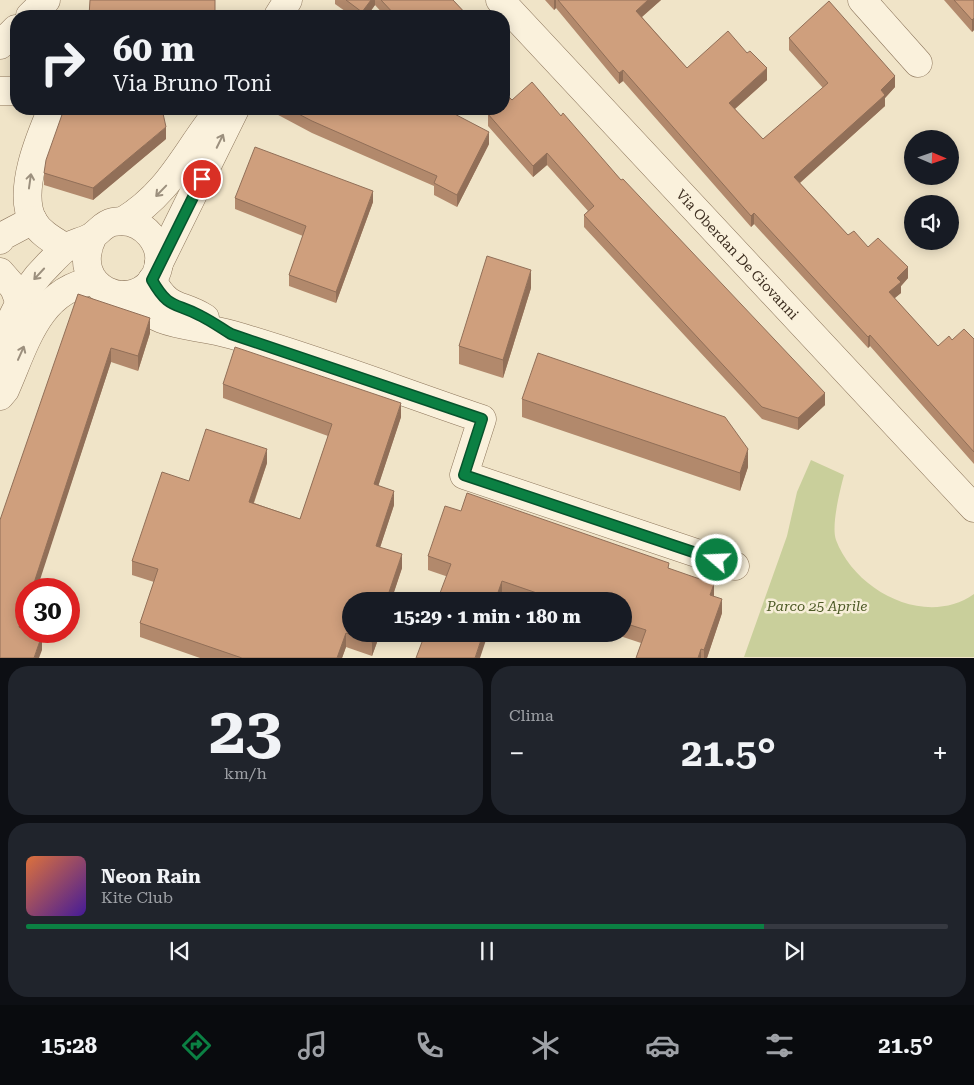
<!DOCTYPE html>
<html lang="it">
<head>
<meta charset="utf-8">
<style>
	:root { --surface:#171b24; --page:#20242c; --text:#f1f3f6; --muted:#9ea1a6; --line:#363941; --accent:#0b8043 }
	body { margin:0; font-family:"Roboto Serif",serif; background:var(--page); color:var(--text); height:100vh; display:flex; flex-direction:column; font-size:19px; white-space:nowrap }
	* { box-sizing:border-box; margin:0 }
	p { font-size:16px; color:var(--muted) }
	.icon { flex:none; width:28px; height:28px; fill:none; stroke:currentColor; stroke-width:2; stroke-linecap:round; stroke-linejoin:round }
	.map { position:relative; height:658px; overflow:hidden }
	.sheet { display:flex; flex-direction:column; gap:8px; padding:8px; background:#0d0f14; flex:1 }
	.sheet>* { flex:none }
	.banner { position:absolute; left:10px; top:10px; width:500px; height:105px; border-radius:20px; box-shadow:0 2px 12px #0003; background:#171b24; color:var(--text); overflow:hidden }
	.needle { width:32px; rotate:92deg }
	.controls { position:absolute; left:904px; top:130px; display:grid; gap:10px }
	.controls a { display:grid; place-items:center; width:55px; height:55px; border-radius:50%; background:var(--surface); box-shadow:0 2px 12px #0003; font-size:25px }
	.speed { position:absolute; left:15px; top:578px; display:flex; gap:10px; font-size:25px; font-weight:700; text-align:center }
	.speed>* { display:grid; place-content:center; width:65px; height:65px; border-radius:50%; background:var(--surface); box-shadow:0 2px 12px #0003; line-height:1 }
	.speed .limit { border:8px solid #d22; background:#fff; color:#111 }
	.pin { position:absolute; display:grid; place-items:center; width:42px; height:42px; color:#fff; margin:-21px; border:2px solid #fff; border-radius:50%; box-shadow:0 1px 5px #0007 }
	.me { position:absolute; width:55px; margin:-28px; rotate:289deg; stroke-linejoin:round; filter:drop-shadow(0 0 4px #0008) }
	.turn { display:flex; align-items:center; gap:18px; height:105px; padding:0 20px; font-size:22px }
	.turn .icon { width:65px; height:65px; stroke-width:2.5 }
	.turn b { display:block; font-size:35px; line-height:42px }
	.big { font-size:38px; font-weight:700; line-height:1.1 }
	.sheet .tile { flex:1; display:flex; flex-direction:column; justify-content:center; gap:8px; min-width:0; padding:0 18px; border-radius:20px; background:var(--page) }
	.sheet .dial { align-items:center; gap:0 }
	.dial b { font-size:65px; line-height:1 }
	.song { display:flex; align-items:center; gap:15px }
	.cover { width:60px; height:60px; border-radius:8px; background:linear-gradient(135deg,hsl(20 70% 55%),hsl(260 70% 35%)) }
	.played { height:5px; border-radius:2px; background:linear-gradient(90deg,var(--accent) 80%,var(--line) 80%) }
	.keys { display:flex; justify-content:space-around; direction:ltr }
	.heat { display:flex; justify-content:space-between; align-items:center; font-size:28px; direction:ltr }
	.sheet .tiles { flex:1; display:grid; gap:8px; grid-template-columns:1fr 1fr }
	.tile:last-child { grid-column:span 2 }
	.trip { position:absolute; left:342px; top:592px; width:290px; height:50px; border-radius:25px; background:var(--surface); box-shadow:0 2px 12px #0003; font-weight:700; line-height:50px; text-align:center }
	.tabs { display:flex; height:80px; justify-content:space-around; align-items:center; background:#090b0e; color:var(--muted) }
	.tabs .icon { width:35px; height:35px }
	.tabs .current { color:var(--accent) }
	.tabs b { font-size:22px; color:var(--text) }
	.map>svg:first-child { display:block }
	.green { fill:#c9cf9b }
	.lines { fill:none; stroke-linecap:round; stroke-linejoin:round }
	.minor-casing { stroke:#8d765c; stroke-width:29 }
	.minor { stroke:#faf1dc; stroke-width:28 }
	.wall { fill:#b2896c }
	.shaded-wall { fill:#916f58 }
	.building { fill:#cf9f7d; stroke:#916f58 }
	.oneway { stroke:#9c907e }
	.route-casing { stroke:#07532c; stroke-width:12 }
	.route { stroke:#0b8043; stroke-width:9 }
	.labels { text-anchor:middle; stroke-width:5; stroke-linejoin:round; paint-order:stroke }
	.street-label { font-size:14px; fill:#3d2e20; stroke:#f7eed8 }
	.park-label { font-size:14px; font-style:italic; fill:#4d5a26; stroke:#f7eed8 }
</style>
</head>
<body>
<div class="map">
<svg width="974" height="658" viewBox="0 0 974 658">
	<rect width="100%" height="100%" fill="#f0e4c8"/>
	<path class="green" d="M811 460 844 475C840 490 831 526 836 540 855 591 926 628 974 594V657H744L787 536 797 492Z"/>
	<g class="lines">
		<defs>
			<g id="minor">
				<path id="s1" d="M500 0 974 508"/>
				<path d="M862 0 918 63"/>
				<path d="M30 16 46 0"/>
				<path d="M278 16 288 0"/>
				<path d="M0 45 16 29"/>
				<path d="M0 91H16"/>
				<path d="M52 109C40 137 17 191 33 221 41 234 53 240 66 248"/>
				<path d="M123 221C172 191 186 150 220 109"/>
				<path d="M0 240 1 237 33 220"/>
				<path d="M159 263 235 109"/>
				<path d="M0 272 14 288 19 301"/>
				<path d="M152 280C170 312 179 302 205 318"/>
				<path d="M125 295C164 331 188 322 233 335 317 359 399 391 482 419L464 475 735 566"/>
				<path d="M0 359C7 321 22 290 50 263 55 258 61 251 67 247 74 243 84 241 91 237 99 232 103 224 113 222 143 216 168 246 156 274 136 316 66 290 93 236"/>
				<path d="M0 396 5 390C25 345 38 290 93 281"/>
			</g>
		</defs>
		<use href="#minor" class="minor-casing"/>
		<use href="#minor" class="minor"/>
	</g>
	<g class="wall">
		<path d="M335 0H453L468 16H385L375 5 367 16H352L335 4Z"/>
		<path d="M545 0H661L642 17 687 68 767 80 735 109 763 139 823 88 789 50V38L895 87 885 98V106L800 183 848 235 868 247 908 278 901 286V293L894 298 938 346 952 340 974 339V464L870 346 868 348 754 224 751 227 623 81 619 84 556 8 554 10Z"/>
		<path d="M944 0H974V30L972 32Z"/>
		<path d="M512 100 561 116 621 180 825 405 798 430 762 419 584 227V215L588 211 547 165 533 177 488 126V114Z"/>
		<path d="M267 109H445L489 144 457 207 434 195V186L312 133Z"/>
		<path d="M166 139 93 200 44 185V173Z"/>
		<path d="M235 198 373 202 336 303 289 286V275L303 236 235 209Z"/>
		<path d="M531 288 503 378 459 364V346Z"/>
		<path d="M78 294 150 333 138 371 111 362 23 629 42 650 0 658Z"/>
		<path d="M223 384 401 417 378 486 394 505 380 547 402 568 391 601H351L380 634 372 656 346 647 342 658H200L140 637V623L154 582 132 575V561L189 481 267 463 254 503 300 519 328 436 223 398Z"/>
		<path d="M522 399 748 467 740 491 522 417Z"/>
		<path d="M461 511 669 568 714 596 722 613 707 658H636L641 643 614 634H624V601H519L428 570V556Z"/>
	</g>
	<g class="shaded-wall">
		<path d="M371 0H375V5L367 16H362V12Z"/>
		<path d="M554 0H556V8L554 10Z"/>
		<path d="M648 0H661L636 22V11Z"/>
		<path d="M974 18V30L972 32V20Z"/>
		<path d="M767 68V80L729 114V103Z"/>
		<path d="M623 70V81L619 84V73Z"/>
		<path d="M895 76V87L885 98V106L794 188V177Z"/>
		<path d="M166 127V139L93 200V188Z"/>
		<path d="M489 132V144L457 207V195Z"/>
		<path d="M547 153V165L533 177V166Z"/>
		<path d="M373 191V202L336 303V292Z"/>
		<path d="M754 213V224L751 227V216Z"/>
		<path d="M908 267V278L901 286V293L889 303V292L897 278Z"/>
		<path d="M531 270V288L503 378V360Z"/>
		<path d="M150 318V333L138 371V356Z"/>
		<path d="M870 335V346L868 348V337Z"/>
		<path d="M111 348V362L37 589H32Z"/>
		<path d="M825 393V405L798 430V418Z"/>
		<path d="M401 403V417L374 499V484Z"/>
		<path d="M267 449V463L249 516V502Z"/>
		<path d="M748 449V467L740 491V473Z"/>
		<path d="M394 491V505L376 560V546Z"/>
		<path d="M402 554V568L391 601H386Z"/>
		<path d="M502 581V595L500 601H495Z"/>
		<path d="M714 584V598L710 595Z"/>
		<path d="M722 599V613L707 658H704V650Z"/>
		<path d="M26 605V620L19 642V627Z"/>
		<path d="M346 633V647L342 658H337Z"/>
		<path d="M375 634H380L372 656V642Z"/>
		<path d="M483 634H488L480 658H475Z"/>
		<path d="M42 635V650L39 658H34Z"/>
		<path d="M701 649V658H698Z"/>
	</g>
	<g class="building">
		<path d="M90 0H215V16H89Z"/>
		<path d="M346 0H371L362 12Z"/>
		<path d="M381 0H453L468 16H396Z"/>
		<path d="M558 0H648L636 11 687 68 728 31 747 53 750 51 767 68 729 103 763 139 828 83 789 38 829 1 895 76 881 90 885 95 794 177 848 235 854 231 868 247 878 238 908 267 897 278 901 282 889 292 938 346 949 336 952 340 964 329 974 339V452L870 335 868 337 754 213 751 216 623 70 619 73Z"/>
		<path d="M954 0H974V18L972 20Z"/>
		<path d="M532 82 561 116 563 113 621 180 623 179 825 393 798 418 762 407 584 215 594 206 547 153 533 166 488 114 494 109H504V100L508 96 512 100Z"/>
		<path d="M64 109H162L166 127 93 188 44 173 46 160Z"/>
		<path d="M289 109H445L489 132 457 195 434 183 437 176 312 121Z"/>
		<path d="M255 147 373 191 336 292 289 275 306 226 235 198Z"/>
		<path d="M487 256 531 270 503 360 459 346Z"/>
		<path d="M78 294 150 318 138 356 111 348 32 589H26V605L19 627 26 630V631H31L42 635 34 658H0V520Z"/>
		<path d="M235 347 401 403 374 484 394 491 376 546 402 554 386 601H351V634H375L372 642 346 633 337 658H242L140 623 158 569 132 561 162 472 189 481 206 429 267 449 249 502 300 519 332 424 223 384Z"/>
		<path d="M538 353 725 417 748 449 740 473 522 399Z"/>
		<path d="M467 493 669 563 668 568 714 584 710 595 722 599 704 650 701 649 698 658H636L646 630 624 623V601H560L502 581 495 601H437L451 564 428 556 445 506 461 511Z"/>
		<path d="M425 634H483L475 658H416Z"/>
	</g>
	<defs><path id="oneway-shaft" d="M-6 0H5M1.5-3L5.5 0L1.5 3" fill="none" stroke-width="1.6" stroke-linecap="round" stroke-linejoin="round" transform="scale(1.25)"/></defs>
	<g class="oneway">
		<use href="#oneway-shaft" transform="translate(220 141) rotate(-64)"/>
		<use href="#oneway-shaft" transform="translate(30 181) rotate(-82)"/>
		<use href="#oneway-shaft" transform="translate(161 191) rotate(134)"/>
		<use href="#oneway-shaft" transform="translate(39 274) rotate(133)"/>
		<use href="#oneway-shaft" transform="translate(21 353) rotate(-66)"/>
	</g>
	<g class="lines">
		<defs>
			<path id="route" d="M202 179 152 280C169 310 175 302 201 316 211 321 221 328 231 334L482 419 464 475 717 560"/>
		</defs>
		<use href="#route" class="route-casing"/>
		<use href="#route" class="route"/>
	</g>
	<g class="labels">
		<g class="street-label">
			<text dy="5" stroke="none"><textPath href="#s1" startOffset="348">Via Oberdan De Giovanni</textPath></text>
		</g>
		<g class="park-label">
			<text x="817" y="611">Parco 25 Aprile</text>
		</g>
	</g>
</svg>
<div class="controls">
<a><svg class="needle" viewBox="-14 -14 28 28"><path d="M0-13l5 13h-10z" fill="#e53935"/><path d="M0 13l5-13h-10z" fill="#9ea1a6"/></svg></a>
<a><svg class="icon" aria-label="sound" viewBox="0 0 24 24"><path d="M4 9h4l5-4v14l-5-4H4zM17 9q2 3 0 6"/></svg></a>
</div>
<div class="speed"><div class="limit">30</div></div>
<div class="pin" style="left:202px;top:179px;background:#d93025"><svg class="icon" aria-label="arrive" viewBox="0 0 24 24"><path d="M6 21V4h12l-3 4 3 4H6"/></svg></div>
<svg class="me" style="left:717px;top:560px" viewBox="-20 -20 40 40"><circle r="17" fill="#0b8043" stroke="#fff" stroke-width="3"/><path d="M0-11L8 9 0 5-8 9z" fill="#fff"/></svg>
<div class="trip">15:29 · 1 min · 180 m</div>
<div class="banner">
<div class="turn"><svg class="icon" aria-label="right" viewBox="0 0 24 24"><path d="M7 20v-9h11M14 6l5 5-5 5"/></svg><div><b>60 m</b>Via Bruno Toni</div></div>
</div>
</div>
<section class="sheet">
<div class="tiles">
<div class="tile dial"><b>23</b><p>km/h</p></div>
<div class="tile"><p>Clima</p>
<div class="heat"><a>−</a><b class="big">21.5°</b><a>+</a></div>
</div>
<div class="tile">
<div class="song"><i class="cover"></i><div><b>Neon Rain</b><p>Kite Club</p></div></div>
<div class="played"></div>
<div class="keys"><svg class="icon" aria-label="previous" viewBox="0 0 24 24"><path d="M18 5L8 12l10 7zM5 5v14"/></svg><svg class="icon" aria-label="pause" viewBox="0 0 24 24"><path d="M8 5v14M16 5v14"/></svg><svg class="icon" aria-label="next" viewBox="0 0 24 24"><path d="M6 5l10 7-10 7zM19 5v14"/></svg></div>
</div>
</div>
</section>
<nav class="tabs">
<b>15:28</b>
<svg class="icon current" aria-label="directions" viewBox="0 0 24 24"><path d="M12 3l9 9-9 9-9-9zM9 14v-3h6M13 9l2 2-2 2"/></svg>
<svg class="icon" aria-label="music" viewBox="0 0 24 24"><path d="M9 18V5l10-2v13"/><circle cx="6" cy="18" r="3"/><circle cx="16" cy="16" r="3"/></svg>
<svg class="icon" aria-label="phone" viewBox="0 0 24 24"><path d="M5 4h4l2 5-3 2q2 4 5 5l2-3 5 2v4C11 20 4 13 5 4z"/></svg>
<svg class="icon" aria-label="climate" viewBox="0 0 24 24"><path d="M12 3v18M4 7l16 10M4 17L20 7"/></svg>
<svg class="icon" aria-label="car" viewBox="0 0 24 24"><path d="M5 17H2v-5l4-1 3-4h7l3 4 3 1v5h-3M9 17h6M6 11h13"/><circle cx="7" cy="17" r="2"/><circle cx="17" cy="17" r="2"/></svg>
<svg class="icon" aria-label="filters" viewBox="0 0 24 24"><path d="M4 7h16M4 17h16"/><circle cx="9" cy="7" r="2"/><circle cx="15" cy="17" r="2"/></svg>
<b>21.5°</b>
</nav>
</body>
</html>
